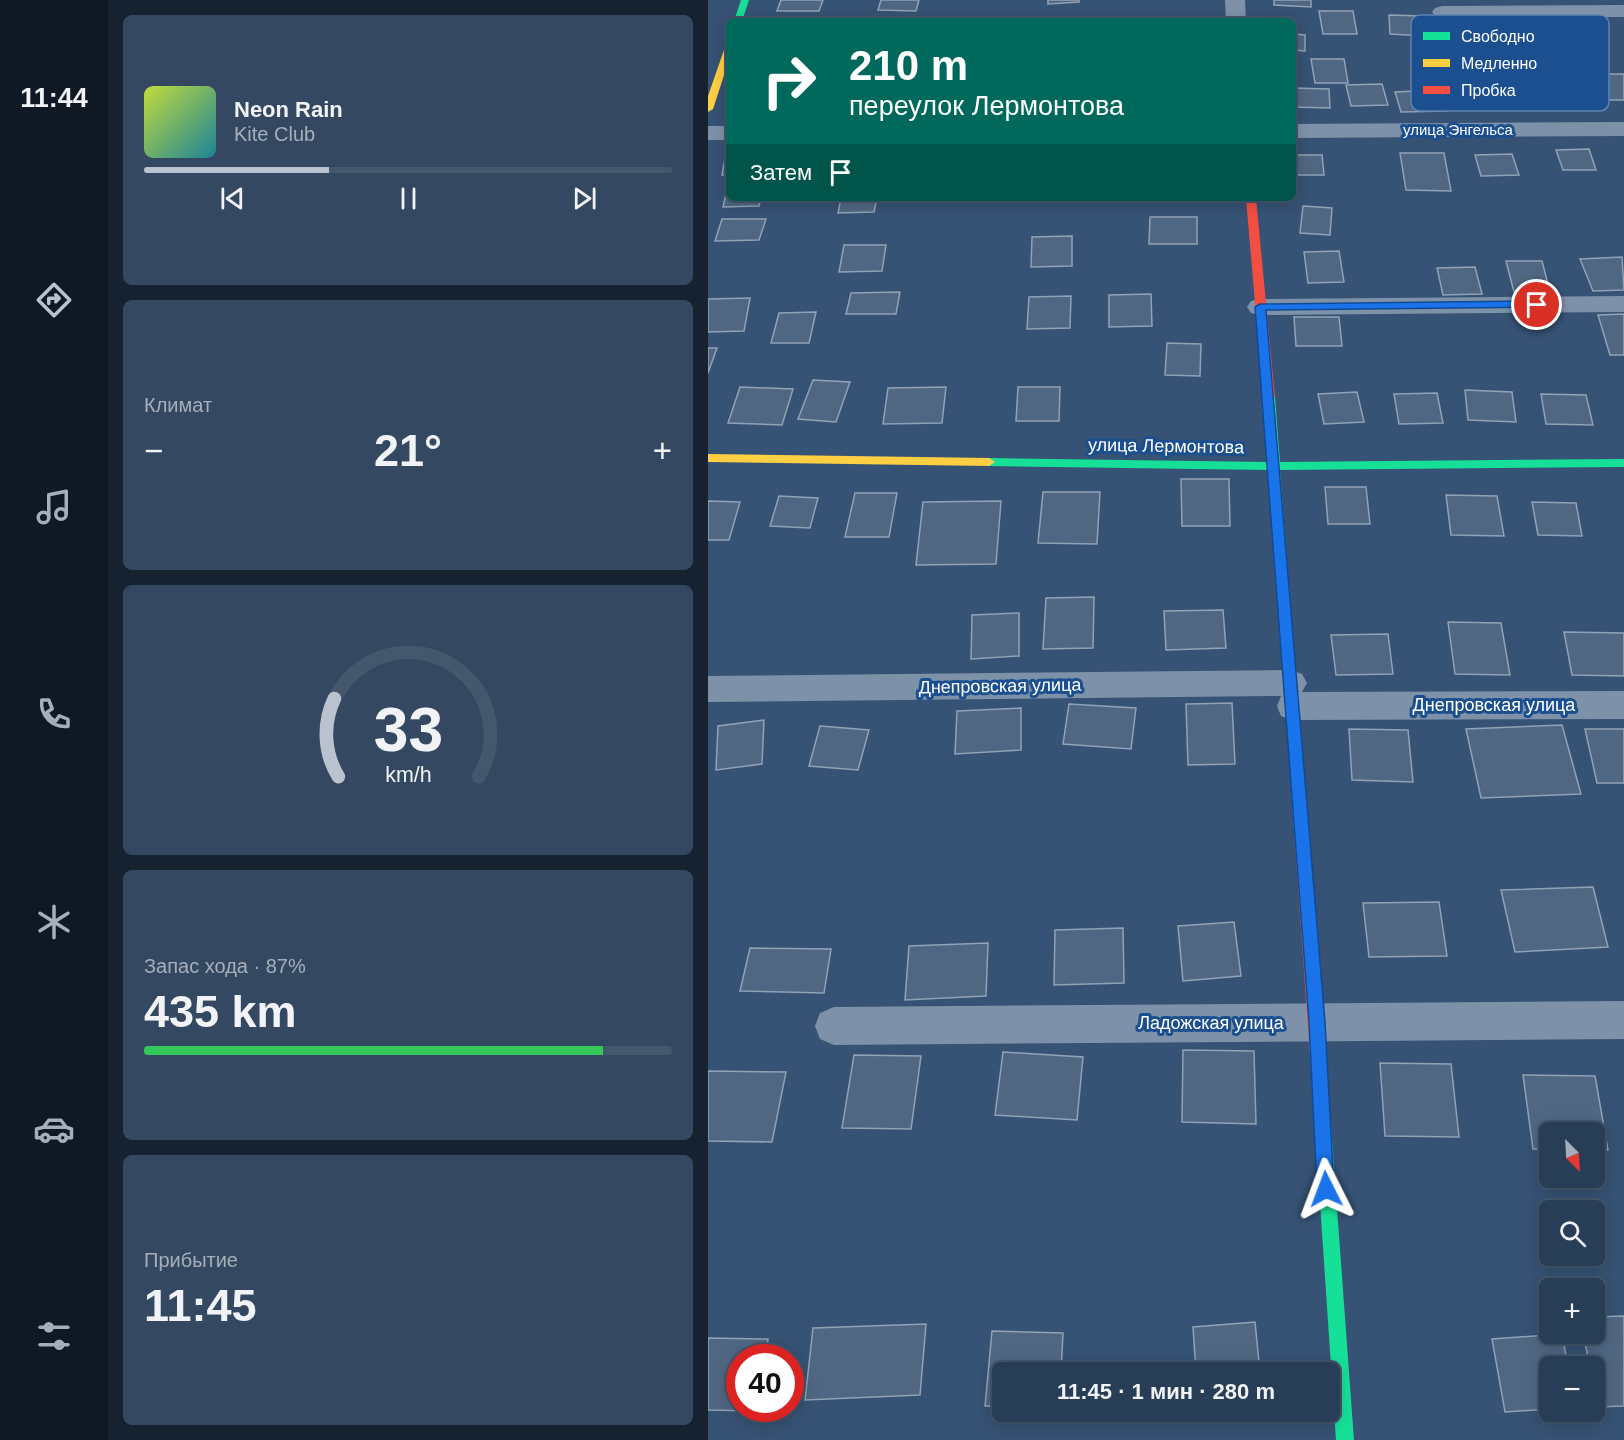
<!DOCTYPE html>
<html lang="ru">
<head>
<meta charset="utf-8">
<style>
	:root { --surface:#283e57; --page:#344961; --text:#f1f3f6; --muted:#a5aeba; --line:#44576d; --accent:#b9c2ce }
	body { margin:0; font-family:Helvetica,sans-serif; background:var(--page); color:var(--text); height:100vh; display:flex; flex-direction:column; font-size:22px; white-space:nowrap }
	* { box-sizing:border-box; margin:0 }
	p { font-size:20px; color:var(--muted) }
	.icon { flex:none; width:33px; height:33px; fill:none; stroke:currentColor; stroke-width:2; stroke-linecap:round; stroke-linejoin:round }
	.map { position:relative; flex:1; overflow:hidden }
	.drawer { display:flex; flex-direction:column; gap:15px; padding:15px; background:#162230; width:600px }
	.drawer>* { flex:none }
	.hud { position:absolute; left:18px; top:18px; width:570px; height:183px; border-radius:9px; box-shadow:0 3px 15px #0003,0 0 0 2px var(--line); background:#00695c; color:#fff; overflow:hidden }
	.needle { width:39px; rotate:156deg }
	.tools { position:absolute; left:831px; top:1122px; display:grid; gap:12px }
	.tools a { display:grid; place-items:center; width:66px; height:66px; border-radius:9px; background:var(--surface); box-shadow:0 3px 15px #0003,0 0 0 2px var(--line); font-size:30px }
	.speed { position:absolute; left:18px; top:1344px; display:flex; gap:12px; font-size:30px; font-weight:700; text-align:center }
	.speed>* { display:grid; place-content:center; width:78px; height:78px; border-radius:50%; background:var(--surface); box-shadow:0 3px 15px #0003,0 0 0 2px var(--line); line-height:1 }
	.speed .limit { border:9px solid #d22; background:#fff; color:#111 }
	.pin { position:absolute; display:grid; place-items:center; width:51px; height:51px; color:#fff; margin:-26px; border:3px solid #fff; border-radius:50%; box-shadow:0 2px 6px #0007 }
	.me { position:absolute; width:66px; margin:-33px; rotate:357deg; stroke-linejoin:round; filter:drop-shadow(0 0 4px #0008) }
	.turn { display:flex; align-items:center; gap:21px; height:126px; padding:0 24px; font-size:27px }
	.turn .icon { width:78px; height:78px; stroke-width:2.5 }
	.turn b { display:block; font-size:42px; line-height:51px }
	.then { display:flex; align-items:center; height:57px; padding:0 24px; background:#0003; gap:12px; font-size:22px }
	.big { font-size:45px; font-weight:800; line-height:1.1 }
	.drawer .widget { flex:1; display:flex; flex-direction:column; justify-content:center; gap:9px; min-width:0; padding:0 21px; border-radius:9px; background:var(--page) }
	.drawer .dial { align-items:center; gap:0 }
	.dial svg { height:156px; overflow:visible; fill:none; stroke:var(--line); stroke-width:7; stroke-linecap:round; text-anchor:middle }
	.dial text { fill:var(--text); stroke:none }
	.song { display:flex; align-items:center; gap:18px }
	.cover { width:72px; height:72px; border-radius:9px; background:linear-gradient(135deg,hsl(70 70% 55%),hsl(190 70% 35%)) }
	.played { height:6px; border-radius:3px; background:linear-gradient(90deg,var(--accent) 35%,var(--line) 35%) }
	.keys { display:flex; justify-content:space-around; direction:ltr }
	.heat { display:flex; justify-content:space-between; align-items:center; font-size:33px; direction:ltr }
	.charge { height:9px; border-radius:4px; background:linear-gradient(90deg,#34c759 87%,var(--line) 0) }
	.trip { position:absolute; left:284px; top:1362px; width:348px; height:60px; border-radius:9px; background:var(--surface); box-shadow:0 3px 15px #0003,0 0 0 2px var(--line); font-weight:800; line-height:60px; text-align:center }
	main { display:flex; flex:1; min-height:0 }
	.menu { display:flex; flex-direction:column; width:108px; justify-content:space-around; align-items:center; background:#101923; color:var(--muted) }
	.menu .icon { width:42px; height:42px }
	.menu .active { color:var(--accent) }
	.menu b { font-size:27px; color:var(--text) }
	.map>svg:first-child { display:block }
	.building { fill:#506783; stroke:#92a2b6; stroke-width:1.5 }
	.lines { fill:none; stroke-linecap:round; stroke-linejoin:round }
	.street { fill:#7d92a8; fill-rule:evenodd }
	.fast { fill:#16e098; fill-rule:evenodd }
	.slow { fill:#ffcf43; fill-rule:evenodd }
	.jam { fill:#f24e42; fill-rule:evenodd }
	.route { fill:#1a73e8; stroke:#114b97; stroke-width:1.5 }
	.labels { text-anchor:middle; stroke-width:6; stroke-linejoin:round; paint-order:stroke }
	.far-street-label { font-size:15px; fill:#fff; stroke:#1b4f8f }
	.street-label { font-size:18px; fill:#fff; stroke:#1b4f8f }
	.key { fill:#1b4f8f; stroke:#5f84b1; stroke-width:1.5 }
	.key-label { font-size:16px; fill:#fff }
</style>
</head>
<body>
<main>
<nav class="menu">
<b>11:44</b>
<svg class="icon active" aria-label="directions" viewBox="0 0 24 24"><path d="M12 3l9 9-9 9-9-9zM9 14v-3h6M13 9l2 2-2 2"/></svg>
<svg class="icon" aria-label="music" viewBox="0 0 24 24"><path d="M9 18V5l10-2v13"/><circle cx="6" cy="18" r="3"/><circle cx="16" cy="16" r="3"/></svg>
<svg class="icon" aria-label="phone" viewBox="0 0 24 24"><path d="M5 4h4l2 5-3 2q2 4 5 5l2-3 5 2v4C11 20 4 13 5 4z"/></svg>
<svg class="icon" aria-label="climate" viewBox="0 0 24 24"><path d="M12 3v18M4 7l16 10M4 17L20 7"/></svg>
<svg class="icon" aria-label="car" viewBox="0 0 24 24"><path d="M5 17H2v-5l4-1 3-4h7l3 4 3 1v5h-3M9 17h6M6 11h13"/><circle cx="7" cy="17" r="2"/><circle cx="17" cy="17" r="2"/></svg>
<svg class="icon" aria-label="filters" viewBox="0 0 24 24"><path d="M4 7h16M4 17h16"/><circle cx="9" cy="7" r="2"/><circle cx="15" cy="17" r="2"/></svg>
</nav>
<section class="drawer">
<div class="widget">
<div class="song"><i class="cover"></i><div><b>Neon Rain</b><p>Kite Club</p></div></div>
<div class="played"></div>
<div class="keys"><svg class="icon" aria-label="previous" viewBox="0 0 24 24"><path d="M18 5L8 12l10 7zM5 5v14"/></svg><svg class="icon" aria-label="pause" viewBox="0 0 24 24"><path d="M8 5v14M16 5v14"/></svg><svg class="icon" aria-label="next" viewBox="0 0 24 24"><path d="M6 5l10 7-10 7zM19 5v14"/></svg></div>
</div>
<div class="widget"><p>Климат</p>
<div class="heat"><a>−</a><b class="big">21°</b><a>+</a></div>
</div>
<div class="widget dial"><svg viewBox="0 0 100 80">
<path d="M14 69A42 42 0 1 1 86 69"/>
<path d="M14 69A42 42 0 0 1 12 29" stroke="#b9c2ce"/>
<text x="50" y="56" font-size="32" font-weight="700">33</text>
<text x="50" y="72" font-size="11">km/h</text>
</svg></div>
<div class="widget"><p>Запас хода · 87%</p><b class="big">435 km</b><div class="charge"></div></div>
<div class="widget"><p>Прибытие</p><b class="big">11:45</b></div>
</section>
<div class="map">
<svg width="916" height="1440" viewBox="0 0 916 1440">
	<rect width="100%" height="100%" fill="#365274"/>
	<g class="building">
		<path d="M73 0H115L111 11H69Z"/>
		<path d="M173 0H211L208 11 170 10Z"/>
		<path d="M340 0H371V2L340 4Z"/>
		<path d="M566 0H603V7L566 5Z"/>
		<path d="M611 11H645L649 34H615Z"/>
		<path d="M681 15 716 16 717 36 682 34Z"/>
		<path d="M324 19H370L369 21H324Z"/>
		<path d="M585 34 597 35V51L585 50Z"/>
		<path d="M603 59H636L640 83H607Z"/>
		<path d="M888 74H916V100H899Z"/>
		<path d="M674 84 680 105 643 106 638 85Z"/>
		<path d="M585 88 621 89 622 108 585 107Z"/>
		<path d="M732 90 738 111 693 112 687 92Z"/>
		<path d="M881 149 888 170H855L848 150Z"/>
		<path d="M692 153H736L743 191 698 190Z"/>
		<path d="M804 154 811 175 773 176 767 155Z"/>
		<path d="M585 155H614L616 175H585Z"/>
		<path d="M17 158H21V175H14Z"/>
		<path d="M20 185 21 198H53L51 206 15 207Z"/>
		<path d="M133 198H169L166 212 130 213Z"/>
		<path d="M595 206 624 208 622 235 592 233Z"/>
		<path d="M442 217H489V244H441Z"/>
		<path d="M14 219H58L51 240 7 241Z"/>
		<path d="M364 236V266L323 267 324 237Z"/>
		<path d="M136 245H178L174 271 131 272Z"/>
		<path d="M631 251 636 282 600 283 596 252Z"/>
		<path d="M914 257 916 290 885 291 872 259Z"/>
		<path d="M798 261H834L842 292H806Z"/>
		<path d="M767 267 774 294 735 295 729 268Z"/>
		<path d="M192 292 188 314H138L143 293Z"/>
		<path d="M443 294 444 326 401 327V295Z"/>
		<path d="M363 296 362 328 319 329 321 297Z"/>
		<path d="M42 298 36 331 0 332V299Z"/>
		<path d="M108 312 101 343H63L71 313Z"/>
		<path d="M916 314V355H902L890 315Z"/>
		<path d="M586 317H631L634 346H588Z"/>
		<path d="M459 343 493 344 492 376 457 375Z"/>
		<path d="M0 348H9L0 373Z"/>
		<path d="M105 380 142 382 128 422 90 419Z"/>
		<path d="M32 387 85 389 74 425 20 423Z"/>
		<path d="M238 387 234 423 175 424 180 388Z"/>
		<path d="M310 387H352L351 421H308Z"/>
		<path d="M757 390 804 392 808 422 760 420Z"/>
		<path d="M649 392 656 422 616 424 610 394Z"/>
		<path d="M729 393 735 423 691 424 686 394Z"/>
		<path d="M833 394 878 395 885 425 838 424Z"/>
		<path d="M473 479H521L522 526H474Z"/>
		<path d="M617 487H658L662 524H620Z"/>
		<path d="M335 492H392L389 544 330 543Z"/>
		<path d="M147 493H189L181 537H137Z"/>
		<path d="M738 495 789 496 796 536 743 535Z"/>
		<path d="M71 496 110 498 102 528 62 526Z"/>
		<path d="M0 501 32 502 21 540H0Z"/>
		<path d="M293 501 288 564 208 565 215 502Z"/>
		<path d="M824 502 868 503 874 536 830 535Z"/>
		<path d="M386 597 385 648 335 649 338 598Z"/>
		<path d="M515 610 518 648 458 650 456 611Z"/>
		<path d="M311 613V656L263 659 264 615Z"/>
		<path d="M740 622 793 623 802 675 747 674Z"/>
		<path d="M856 632 916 633V676L864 675Z"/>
		<path d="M680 634 685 674 628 675 623 635Z"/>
		<path d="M524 703 527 764 480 765 478 704Z"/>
		<path d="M361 704 428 708 423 749 355 744Z"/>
		<path d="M313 708V750L247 754 249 711Z"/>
		<path d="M56 720 54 764 8 770 10 726Z"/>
		<path d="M854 725 873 794 773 798 758 729Z"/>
		<path d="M112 726 161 730 150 770 101 766Z"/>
		<path d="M641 729 700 730 705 782 644 780Z"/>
		<path d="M877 729H916V783H889Z"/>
		<path d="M885 887 900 947 807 952 793 890Z"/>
		<path d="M731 902 739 956 661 957 655 903Z"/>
		<path d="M526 922 533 976 475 981 470 926Z"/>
		<path d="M415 928 416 983 346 985 347 930Z"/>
		<path d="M280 943 278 996 197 1000 201 946Z"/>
		<path d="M42 948 123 949 116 993 32 991Z"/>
		<path d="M475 1050 546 1051 548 1124 474 1122Z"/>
		<path d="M295 1052 375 1057 369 1120 287 1115Z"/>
		<path d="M146 1055 213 1056 203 1129 134 1128Z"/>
		<path d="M672 1063 743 1064 751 1137 677 1136Z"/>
		<path d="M0 1071 78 1072 64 1142 0 1141Z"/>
		<path d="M815 1075 887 1076 900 1150H886V1132H842V1149H825Z"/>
		<path d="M916 1316V1406L890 1407 886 1366H882L875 1334H886V1317Z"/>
		<path d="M547 1322 552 1372H488L485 1327Z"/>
		<path d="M218 1324 212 1395 97 1400 105 1328Z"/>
		<path d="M284 1331 355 1333 353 1372H294V1406H277Z"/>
		<path d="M854 1334 860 1366H842V1409L797 1412 784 1339Z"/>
		<path d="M0 1338 60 1339 57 1358H32V1408H48L47 1411 0 1410Z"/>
	</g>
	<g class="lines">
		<g class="street">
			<path d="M517 0H537L538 21H518Z"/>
			<path d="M916 5V17L734 18 727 16 724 12 727 8 734 6Z"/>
			<path d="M916 122V136L585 138V124Z"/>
			<rect x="0" y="126" width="21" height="14"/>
			<path d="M916 296V312L552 315 543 313 539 307 543 301 552 299Z"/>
			<path d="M583 670 594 674 599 683 594 692 916 691V719L585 720 573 716 569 706 573 696 0 702V676Z"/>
			<path d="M916 1001V1039L126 1045 112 1039 107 1026 112 1013 126 1007Z"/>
		</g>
		<g class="fast">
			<path d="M33 0H41L34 21H26Z"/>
			<path d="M561 393 567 397 572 462 916 459V467L572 470 600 831 598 835 593 837 588 835 586 831 561 470 281 466 275 462 281 458 560 462 555 397Z"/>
			<path d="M613 1091 619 1093 621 1099 646 1440H628L605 1099 607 1093Z"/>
		</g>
		<g class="slow">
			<path d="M21 44V60L5 109 0 112V96L17 47Z"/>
			<path d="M0 454 281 458 287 462 281 466 0 462Z"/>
		</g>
		<g class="jam">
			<path d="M538 198H548L567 397 561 401 555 397Z"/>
			<path d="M593 825 598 827 600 831 621 1099 619 1105 613 1107 607 1105 605 1099 586 831 588 827Z"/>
		</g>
	</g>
	<path class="route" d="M829 301 834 305 833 307 558 310 617 1022 626 1189 624 1195 618 1198 612 1195 609 1189 601 1022 547 307 552 304Z"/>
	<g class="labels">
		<g class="far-street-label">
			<text x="750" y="135">улица Энгельса</text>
		</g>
		<g class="street-label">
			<text transform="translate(458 446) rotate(1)" y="6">улица Лермонтова</text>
			<text transform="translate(292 686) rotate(-1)" y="6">Днепровская улица</text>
			<text x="786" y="711">Днепровская улица</text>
			<text x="503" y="1029">Ладожская улица</text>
		</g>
	</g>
	<rect x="703" y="15" width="198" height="96" rx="9" class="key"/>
	<rect x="715" y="32" width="27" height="8" fill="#16e098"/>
	<rect x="715" y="59" width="27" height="8" fill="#ffcf43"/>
	<rect x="715" y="86" width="27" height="8" fill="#f24e42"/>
	<g class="key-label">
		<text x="753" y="42">Свободно</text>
		<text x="753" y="69">Медленно</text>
		<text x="753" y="96">Пробка</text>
	</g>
</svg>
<div class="tools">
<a><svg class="needle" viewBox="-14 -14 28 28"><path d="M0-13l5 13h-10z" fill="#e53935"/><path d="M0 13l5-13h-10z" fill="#a5aeba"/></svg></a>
<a><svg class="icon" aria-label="search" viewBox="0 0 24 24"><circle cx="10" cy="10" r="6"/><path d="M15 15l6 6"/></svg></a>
<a>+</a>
<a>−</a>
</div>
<div class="speed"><div class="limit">40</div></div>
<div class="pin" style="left:829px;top:305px;background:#d93025"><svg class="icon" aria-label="arrive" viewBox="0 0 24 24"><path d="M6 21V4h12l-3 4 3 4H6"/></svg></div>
<svg class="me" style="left:618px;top:1189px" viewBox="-20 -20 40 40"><path d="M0-17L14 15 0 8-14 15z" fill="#1a73e8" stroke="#fff" stroke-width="4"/></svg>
<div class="trip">11:45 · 1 мин · 280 m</div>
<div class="hud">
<div class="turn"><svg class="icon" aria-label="right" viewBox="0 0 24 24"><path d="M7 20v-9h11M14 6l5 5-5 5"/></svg><div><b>210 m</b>переулок Лермонтова</div></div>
<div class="then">Затем<svg class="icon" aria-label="arrive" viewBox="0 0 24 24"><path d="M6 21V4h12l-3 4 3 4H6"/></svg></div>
</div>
</div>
</main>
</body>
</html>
